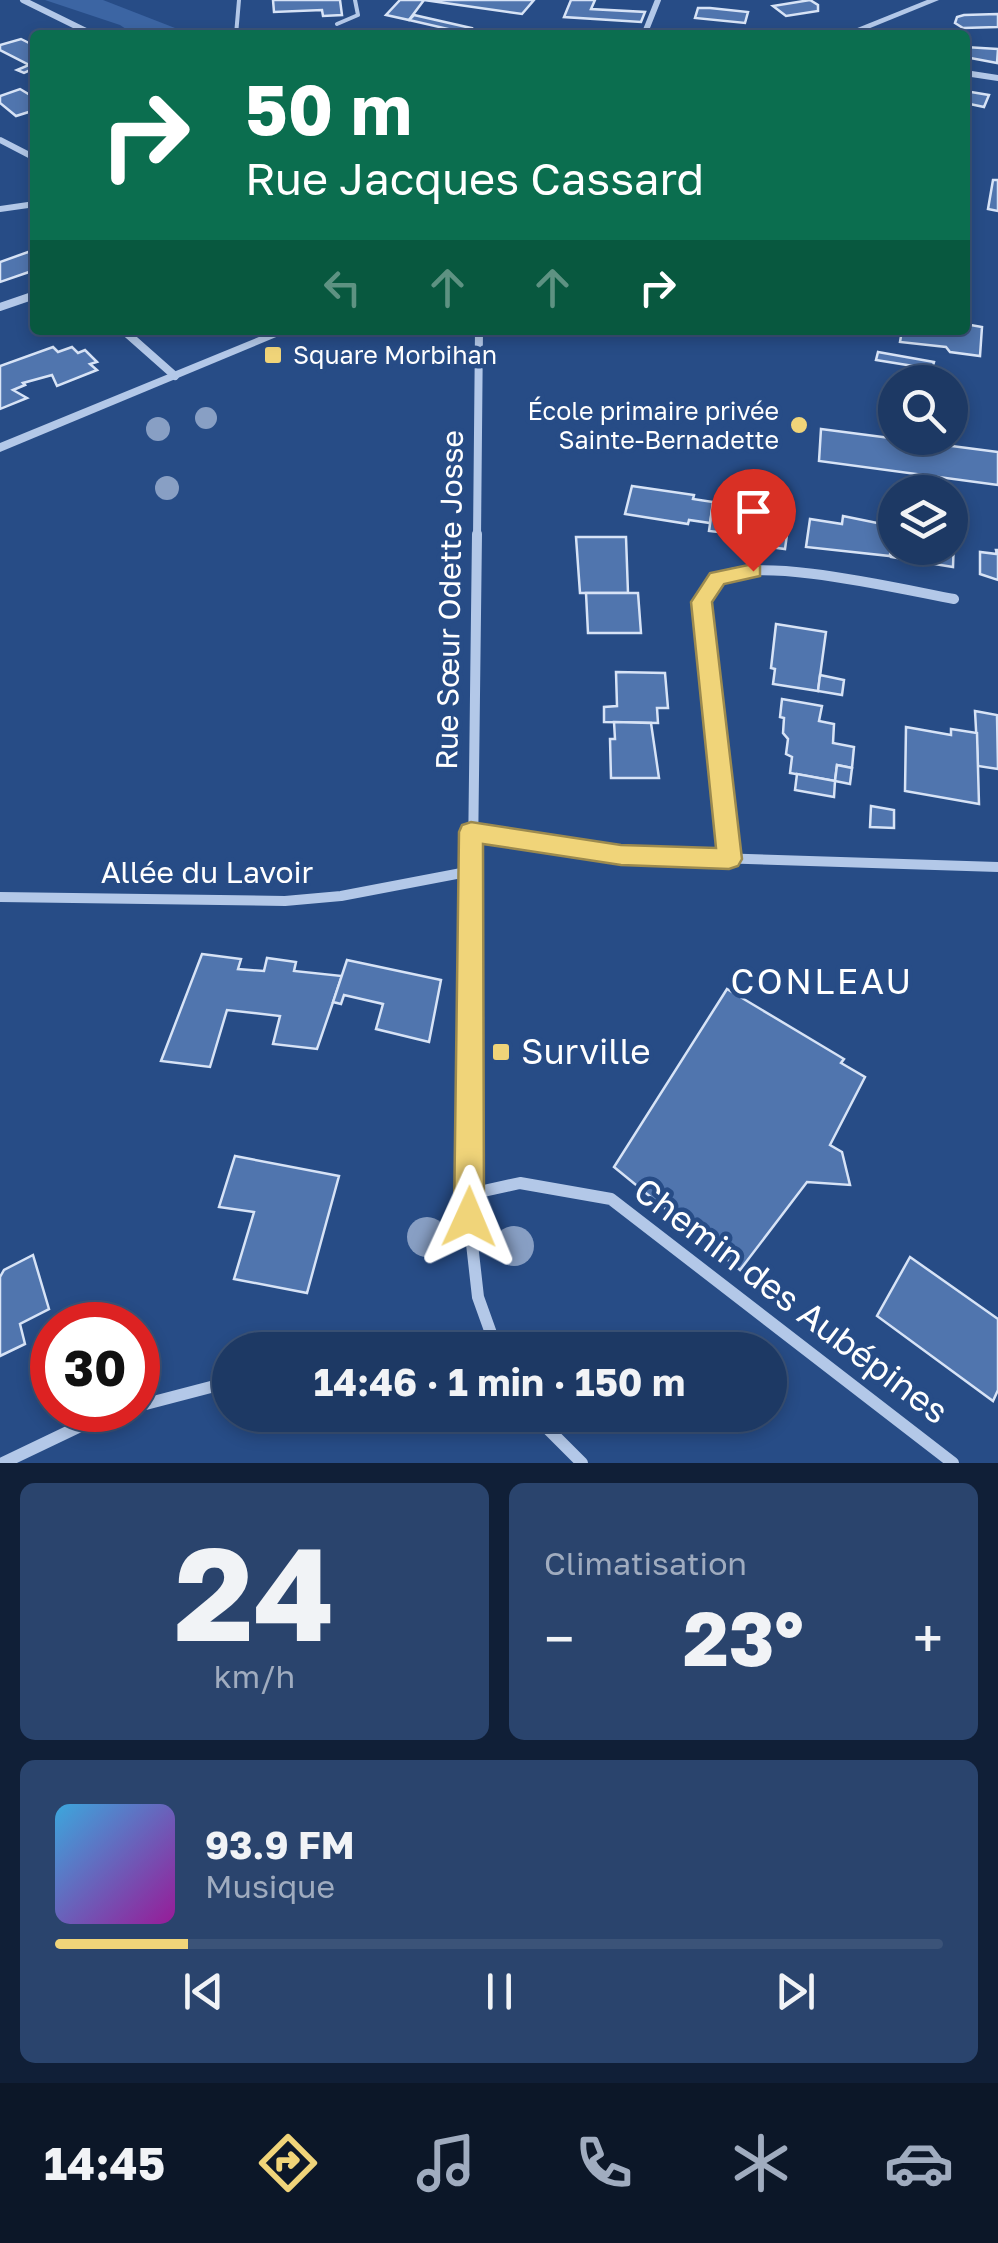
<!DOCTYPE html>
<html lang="fr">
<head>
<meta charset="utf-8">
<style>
	:root { --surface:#1d3964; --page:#2a446d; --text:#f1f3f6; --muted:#a0acbf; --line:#3b5378; --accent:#f0d479 }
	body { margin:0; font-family:"Golos Text",sans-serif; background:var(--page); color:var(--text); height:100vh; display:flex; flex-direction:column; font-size:38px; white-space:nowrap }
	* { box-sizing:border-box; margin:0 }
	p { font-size:32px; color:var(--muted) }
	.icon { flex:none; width:55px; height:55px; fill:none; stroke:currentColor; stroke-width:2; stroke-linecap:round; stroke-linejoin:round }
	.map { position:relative; height:1463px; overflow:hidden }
	.sheet { display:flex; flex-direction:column; gap:20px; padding:20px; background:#101f37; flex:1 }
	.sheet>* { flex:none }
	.guide { position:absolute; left:30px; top:30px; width:940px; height:305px; border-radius:10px; box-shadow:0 5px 15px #0003,0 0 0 2px var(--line); background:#0b6e4f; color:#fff; overflow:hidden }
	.tools { position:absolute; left:878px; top:365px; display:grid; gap:20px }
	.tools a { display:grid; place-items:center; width:90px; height:90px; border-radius:50%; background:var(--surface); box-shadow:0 5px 15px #0003,0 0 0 2px var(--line); font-size:50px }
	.speed { position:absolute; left:30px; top:1302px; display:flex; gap:20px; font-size:50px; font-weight:700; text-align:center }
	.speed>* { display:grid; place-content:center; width:130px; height:130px; border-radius:50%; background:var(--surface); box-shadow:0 5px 15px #0003,0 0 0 2px var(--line); line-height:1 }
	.speed .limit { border:15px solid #d22; background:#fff; color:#111 }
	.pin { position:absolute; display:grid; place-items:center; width:85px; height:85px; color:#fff; margin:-102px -42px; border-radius:50% 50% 50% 0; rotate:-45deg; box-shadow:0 0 10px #0007 }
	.pin .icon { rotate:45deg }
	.me { position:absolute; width:110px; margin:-55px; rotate:1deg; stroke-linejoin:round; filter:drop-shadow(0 0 8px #0008) }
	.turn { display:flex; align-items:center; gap:35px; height:210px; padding:0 50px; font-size:45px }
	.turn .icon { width:130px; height:130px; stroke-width:2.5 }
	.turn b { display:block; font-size:70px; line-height:85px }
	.lanes { display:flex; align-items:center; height:95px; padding:0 50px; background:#0003; justify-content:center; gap:50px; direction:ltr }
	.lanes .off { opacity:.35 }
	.big { font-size:75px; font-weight:700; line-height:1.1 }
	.sheet .widget { flex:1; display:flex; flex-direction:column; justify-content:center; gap:15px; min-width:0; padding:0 35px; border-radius:15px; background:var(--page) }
	.sheet .dial { align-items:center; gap:0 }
	.dial b { font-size:130px; line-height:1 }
	.song { display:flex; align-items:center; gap:30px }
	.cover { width:120px; height:120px; border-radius:15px; background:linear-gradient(135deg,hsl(200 70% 55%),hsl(300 70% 35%)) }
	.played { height:10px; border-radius:5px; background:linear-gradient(90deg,var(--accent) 15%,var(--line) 15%) }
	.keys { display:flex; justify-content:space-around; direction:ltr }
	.heat { display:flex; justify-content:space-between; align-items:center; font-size:55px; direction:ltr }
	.sheet .tiles { flex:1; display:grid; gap:20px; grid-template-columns:1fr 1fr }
	.widget:last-child { grid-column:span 2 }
	.trip { position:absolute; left:212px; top:1332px; width:575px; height:100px; border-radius:50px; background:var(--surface); box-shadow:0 5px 15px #0003,0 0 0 2px var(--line); font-weight:700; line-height:100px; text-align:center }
	.dock { display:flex; height:160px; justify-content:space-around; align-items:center; background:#0c1728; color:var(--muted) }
	.dock .icon { width:70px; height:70px }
	.dock .selected { color:var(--accent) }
	.dock b { font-size:45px; color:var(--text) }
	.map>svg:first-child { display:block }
	.green { fill:#3c65a3 }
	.building { fill:#5075ae; stroke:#d7e3f6; stroke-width:2.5 }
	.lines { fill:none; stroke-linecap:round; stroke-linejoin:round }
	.service { stroke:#b3c8e8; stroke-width:4 }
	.minor-far3 { stroke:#b3c8e8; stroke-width:6 }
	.minor-far2 { stroke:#b3c8e8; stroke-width:8 }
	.minor-far1 { stroke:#b3c8e8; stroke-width:10 }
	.minor { stroke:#b3c8e8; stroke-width:12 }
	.tertiary { fill:#b3c8e8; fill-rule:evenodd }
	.tree { fill:#889fc4 }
	.route { fill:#f0d479; stroke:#9c8a4f; stroke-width:2.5 }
	.poi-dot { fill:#f0d479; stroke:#274c86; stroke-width:4 }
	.labels { text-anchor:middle; stroke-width:9; stroke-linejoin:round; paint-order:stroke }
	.far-poi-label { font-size:25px; fill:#fff; stroke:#274c86; text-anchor:start }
	.street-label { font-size:30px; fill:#fff; stroke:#274c86 }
	.quarter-label { font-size:35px; letter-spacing:2.5px; fill:#fff; stroke:#274c86 }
	.near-poi-label { font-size:35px; fill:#fff; stroke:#274c86; text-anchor:start }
	.near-street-label { font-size:35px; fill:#fff; stroke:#274c86 }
</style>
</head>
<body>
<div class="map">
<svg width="998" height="1463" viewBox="0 0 998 1463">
	<rect width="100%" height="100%" fill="#274c86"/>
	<path class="green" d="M45 0H103L193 35H135L120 25Z"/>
	<g class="building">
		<path d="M273 0H340L342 15 323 16 322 10 274 12Z"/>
		<path d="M400 0H424L409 20 386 15Z"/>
		<path d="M424 0H534L522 14Z"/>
		<path d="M571 0H595L591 9 645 12 641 22 564 17Z"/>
		<path d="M810 0 818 5V11L786 16 773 6Z"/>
		<path d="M698 8H710L748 12 745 23 695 18Z"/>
		<path d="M998 14V27L963 28 955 23 957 17 964 15Z"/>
		<path d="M414 15 471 28 465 33 409 20Z"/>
		<path d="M21 39 35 46V68L24 73 17 70 29 65 0 50V45Z"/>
		<path d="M965 47 998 49 997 63 965 57Z"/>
		<path d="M20 89 35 98V110L16 116 0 103V96Z"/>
		<path d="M965 91 989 95 984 107 965 103Z"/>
		<path d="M993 180H998V211L988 209Z"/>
		<path d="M31 251 35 255V273L32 271 0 282V262Z"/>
		<path d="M965 324 982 327 980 356 950 352 946 347 900 342 902 330H965Z"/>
		<path d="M53 347 58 352 72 347 78 353 85 350 97 362 90 364 97 370 57 386 52 375 23 383 25 385 13 390 27 398 0 409V366Z"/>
		<path d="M878 352 934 362 932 369 876 360Z"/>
		<path d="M821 429 998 452V485L819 461Z"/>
		<path d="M632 486 694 495 693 499 713 502 710 523 689 520 688 524 625 514Z"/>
		<path d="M713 504 731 507 730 511 789 520 785 549 726 541 727 533 709 531Z"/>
		<path d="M843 516 892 526 890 556 806 547 810 519 842 524Z"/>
		<path d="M892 529 895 548H950V537L954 538 953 567 891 557Z"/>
		<path d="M576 537H626L628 593H580Z"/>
		<path d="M996 550H998V580L980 574V552L997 554Z"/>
		<path d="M586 593H638L641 633H588Z"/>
		<path d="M776 624 826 632 818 691 773 684 775 669 771 668Z"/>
		<path d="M616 672 665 673 668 708H657L658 723 604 722V707L617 706Z"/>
		<path d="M820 675 844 680 842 695 818 691Z"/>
		<path d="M782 699 822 706 819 721 834 724 833 743 854 747 852 768 837 765 835 781 790 773 792 757 786 754 788 739 783 733 784 718 780 717Z"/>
		<path d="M975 711 997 715 998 769 978 766Z"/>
		<path d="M614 722 651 723 659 778H611L610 739H615Z"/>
		<path d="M906 727 951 735V729L977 733 979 804 905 791Z"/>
		<path d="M837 765 852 768 850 784 835 781Z"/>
		<path d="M797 774 835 781 834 797 795 790Z"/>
		<path d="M871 806 894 810V828L870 827Z"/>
		<path d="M202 954 241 959 238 969 264 971 267 958 296 962 294 971 342 976 317 1049 273 1044 280 1016 227 1010 210 1067 161 1061Z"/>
		<path d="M347 960 441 980 429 1042 376 1029 383 1004 344 995 341 1004 333 1002Z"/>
		<path d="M727 989 844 1059 841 1063 865 1077 830 1145 842 1152 850 1185 807 1182 740 1270 614 1167Z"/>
		<path d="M235 1156 339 1176 307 1293 234 1279 254 1212 219 1207Z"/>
		<path d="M33 1255 49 1309 20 1324 25 1344 0 1356V1277L4 1270Z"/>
		<path d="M910 1257 998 1319V1390L993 1401 877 1316Z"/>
	</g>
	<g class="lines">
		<g class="service">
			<path d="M337 24 358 15 355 0"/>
			<path d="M236 35 239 0"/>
		</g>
		<g class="minor-far3">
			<path d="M23 0 94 35"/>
			<path d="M644 35 658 0"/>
			<path d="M965 73 998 78"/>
			<path d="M0 140 35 158"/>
			<path d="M0 209 35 204"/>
		</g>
		<g class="minor-far2">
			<path d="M0 307 35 295"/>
			<path d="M123 330 175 376"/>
			<path d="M477 537 479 330"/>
		</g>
		<g class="minor-far1">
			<path d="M471 832 621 855 998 867"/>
			<path d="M729 859 702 602C706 593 711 582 720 577 763 556 904 590 954 599"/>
			<path d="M0 897 285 901 341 896 472 871"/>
			<path d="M472 937 477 534"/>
		</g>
		<g class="minor">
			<path d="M472 935 469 1217 478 1297 497 1350"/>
			<path d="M470 1194 520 1183 611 1199 953 1463"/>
			<path d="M138 1406 230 1382"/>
			<path d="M396 1415 457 1425 497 1415"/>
			<path d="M534 1415 582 1463"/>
			<path d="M3 1463 97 1418 125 1410"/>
		</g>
		<g class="tertiary">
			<path d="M927 0H939L853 35H840Z"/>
			<path d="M276 330H293L0 452V443Z"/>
		</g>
	</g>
	<g class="tree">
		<circle cx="206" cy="418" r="11"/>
		<circle cx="158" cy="429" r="12"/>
		<circle cx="167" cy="488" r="12"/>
		<circle cx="427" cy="1237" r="20"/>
		<circle cx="514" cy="1246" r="20"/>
	</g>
	<path class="route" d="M753 564 760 566V576L724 584 712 602 742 859 738 866 729 869 621 865 483 844 484 1217 480 1228 469 1232 459 1228 454 1217 459 832 462 825 471 822 621 845 716 848 691 602 710 573Z"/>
	<g class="poi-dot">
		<rect x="263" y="345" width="20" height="20" rx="5"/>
		<circle cx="799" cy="425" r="10"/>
		<rect x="491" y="1042" width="20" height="20" rx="5"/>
	</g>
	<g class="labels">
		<g class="far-poi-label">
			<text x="293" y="364">Square Morbihan</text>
			<text x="779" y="420" text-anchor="end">École primaire privée<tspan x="779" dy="29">Sainte-Bernadette</tspan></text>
		</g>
		<g class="street-label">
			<text transform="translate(450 600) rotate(-89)" y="10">Rue Sœur Odette Josse</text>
			<text x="207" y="883">Allée du Lavoir</text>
		</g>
		<g class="quarter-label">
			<text x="822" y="994">CONLEAU</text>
		</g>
		<g class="near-poi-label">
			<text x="521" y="1064">Surville</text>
		</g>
		<g class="near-street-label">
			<text transform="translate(791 1301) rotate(37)" y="12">Chemin des Aubépines</text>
		</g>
	</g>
</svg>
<div class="tools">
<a><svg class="icon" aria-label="search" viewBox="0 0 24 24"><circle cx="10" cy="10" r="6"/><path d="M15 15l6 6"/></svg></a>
<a><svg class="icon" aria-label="layers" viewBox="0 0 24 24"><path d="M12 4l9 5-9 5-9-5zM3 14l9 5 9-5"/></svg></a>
</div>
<div class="speed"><div class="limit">30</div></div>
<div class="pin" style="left:753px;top:571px;background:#d93025"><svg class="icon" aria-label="arrive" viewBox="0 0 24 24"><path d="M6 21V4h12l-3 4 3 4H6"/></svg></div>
<svg class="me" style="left:469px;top:1217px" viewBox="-20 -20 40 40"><path d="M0-17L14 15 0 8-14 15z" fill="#f0d479" stroke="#fff" stroke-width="4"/></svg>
<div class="trip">14:46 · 1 min · 150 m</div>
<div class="guide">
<div class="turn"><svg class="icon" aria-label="right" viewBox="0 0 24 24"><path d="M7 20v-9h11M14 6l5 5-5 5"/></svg><div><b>50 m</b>Rue Jacques Cassard</div></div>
<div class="lanes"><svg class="icon off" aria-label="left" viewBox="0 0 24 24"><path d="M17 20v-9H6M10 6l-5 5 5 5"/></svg><svg class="icon off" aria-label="ahead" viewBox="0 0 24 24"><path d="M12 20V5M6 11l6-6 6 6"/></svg><svg class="icon off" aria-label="ahead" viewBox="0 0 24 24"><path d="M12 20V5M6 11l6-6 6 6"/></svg><svg class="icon" aria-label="right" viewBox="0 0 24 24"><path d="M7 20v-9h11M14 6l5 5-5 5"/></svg></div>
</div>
</div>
<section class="sheet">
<div class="tiles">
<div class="widget dial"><b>24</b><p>km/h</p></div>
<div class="widget"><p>Climatisation</p>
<div class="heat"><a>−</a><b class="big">23°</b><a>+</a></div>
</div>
<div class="widget">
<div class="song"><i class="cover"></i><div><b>93.9 FM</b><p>Musique</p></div></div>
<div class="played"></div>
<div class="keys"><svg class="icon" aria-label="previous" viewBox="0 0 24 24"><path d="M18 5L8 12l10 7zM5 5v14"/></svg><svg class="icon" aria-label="pause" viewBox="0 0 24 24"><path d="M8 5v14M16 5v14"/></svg><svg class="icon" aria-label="next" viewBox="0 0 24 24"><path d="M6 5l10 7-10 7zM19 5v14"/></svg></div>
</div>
</div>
</section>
<nav class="dock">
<b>14:45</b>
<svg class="icon selected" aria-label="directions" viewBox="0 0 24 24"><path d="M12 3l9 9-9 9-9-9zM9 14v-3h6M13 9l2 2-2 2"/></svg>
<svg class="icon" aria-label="music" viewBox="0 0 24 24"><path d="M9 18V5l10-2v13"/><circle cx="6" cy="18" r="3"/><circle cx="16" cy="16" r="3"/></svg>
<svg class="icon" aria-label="phone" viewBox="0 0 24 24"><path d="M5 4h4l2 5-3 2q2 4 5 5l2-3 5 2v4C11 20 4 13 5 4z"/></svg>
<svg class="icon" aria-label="climate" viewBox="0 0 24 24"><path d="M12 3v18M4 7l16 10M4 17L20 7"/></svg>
<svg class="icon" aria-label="car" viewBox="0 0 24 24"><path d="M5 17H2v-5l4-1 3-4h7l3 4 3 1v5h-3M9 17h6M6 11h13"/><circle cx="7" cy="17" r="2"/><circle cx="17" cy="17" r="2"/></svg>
</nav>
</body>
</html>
